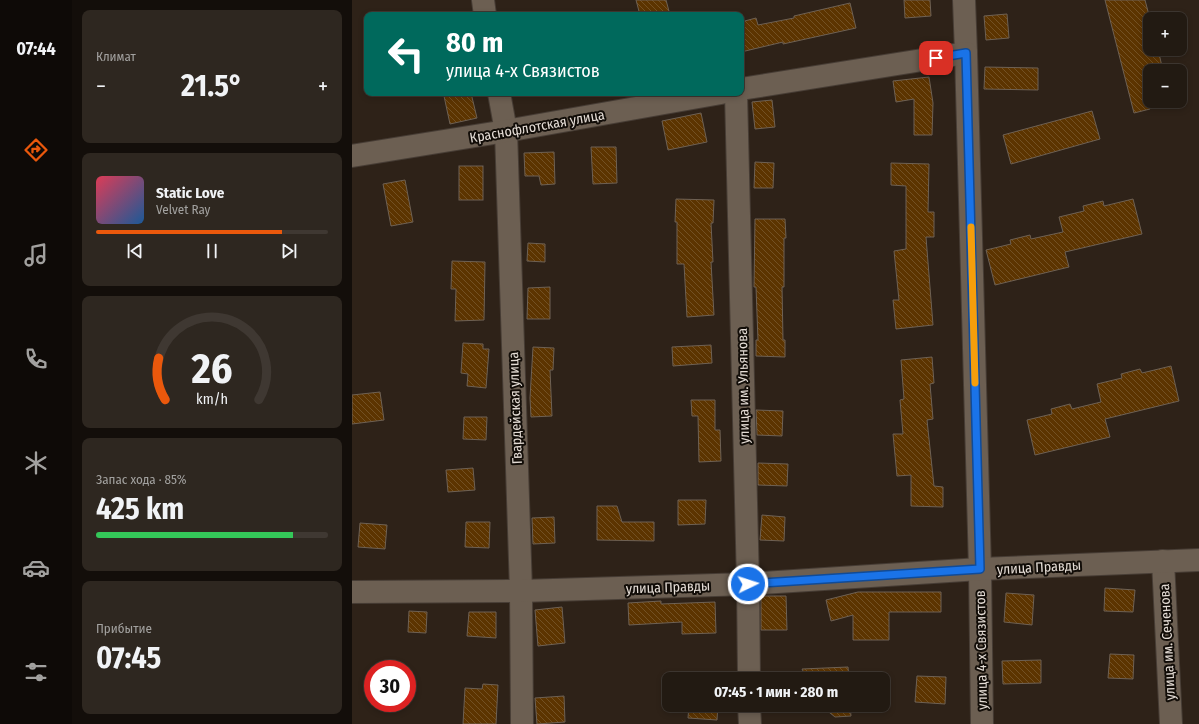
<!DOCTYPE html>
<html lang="ru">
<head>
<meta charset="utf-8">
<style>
	:root { --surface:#221a12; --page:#2e2720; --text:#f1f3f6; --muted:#a2a19f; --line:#3f3832; --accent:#ea580c }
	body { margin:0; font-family:"Fira Sans Condensed",sans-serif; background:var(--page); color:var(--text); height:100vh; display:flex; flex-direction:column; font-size:15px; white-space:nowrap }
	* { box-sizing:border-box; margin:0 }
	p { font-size:13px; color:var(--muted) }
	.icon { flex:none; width:22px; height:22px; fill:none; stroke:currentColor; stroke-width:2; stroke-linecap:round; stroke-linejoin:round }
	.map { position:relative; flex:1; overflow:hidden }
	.panel { display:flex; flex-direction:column; gap:10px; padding:10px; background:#130e0a; width:280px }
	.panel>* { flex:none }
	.top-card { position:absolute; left:12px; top:12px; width:380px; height:84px; border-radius:8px; box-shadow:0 2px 6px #0003,0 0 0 1px var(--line); background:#00695c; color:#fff; overflow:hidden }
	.fabs { position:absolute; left:791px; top:12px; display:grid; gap:8px }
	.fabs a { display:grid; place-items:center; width:44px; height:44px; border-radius:8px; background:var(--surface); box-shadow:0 2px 6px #0003,0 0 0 1px var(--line); font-size:20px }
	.speed { position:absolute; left:12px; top:660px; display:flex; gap:8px; font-size:20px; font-weight:700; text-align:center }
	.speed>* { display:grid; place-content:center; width:52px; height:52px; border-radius:50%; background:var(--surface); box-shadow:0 2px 6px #0003,0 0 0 1px var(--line); line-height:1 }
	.speed .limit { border:6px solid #d22; background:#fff; color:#111 }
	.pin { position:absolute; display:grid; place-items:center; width:34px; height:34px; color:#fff; margin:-17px; border-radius:8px; box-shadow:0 2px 6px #0006 }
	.me { position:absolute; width:44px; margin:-22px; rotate:86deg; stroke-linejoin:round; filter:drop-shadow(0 0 3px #0008) }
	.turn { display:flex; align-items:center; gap:14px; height:84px; padding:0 16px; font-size:18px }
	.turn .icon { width:52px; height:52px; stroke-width:2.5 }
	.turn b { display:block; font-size:28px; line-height:34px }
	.big { font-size:30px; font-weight:700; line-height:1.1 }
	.panel .card { flex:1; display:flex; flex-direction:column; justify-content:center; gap:6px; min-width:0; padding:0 14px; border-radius:8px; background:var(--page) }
	.panel .dial { align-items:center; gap:0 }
	.dial svg { height:104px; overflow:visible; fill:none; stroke:var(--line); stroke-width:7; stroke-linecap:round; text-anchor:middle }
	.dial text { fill:var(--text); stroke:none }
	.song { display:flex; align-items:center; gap:12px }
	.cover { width:48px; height:48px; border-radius:6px; background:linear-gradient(135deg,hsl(350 70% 55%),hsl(210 70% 35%)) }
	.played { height:4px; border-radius:2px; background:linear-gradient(90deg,var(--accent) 80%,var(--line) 80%) }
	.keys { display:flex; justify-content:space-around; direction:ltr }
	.heat { display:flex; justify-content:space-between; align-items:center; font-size:22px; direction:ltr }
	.charge { height:6px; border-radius:3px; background:linear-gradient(90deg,#34c759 85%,var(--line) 0) }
	.trip { position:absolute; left:310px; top:672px; width:228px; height:40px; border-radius:8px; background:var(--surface); box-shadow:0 2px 6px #0003,0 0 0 1px var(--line); font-weight:700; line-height:40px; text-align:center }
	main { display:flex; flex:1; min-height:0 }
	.menu { display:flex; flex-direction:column; width:72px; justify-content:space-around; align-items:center; background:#0e0a07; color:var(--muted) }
	.menu .icon { width:28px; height:28px }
	.menu .current { color:var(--accent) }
	.menu b { font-size:18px; color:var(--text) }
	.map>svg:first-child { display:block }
	.building { fill:url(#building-back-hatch); stroke:#6e6154 }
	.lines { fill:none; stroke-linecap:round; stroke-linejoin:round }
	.minor-casing { stroke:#473d35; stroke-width:24 }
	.minor { stroke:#6c5f52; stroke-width:22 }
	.route-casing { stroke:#114b97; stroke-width:10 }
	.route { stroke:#1a73e8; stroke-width:7 }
	.slow { stroke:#f59e0b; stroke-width:7 }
	.labels { text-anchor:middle; stroke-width:4; stroke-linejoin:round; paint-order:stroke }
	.street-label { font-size:14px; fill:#e4dcd5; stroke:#120d08 }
</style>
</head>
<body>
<main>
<nav class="menu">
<b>07:44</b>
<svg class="icon current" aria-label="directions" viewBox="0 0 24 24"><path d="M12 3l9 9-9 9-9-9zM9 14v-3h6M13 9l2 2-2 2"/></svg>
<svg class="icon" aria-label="music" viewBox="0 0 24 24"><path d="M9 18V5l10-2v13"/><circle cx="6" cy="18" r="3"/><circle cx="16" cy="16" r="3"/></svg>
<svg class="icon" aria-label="phone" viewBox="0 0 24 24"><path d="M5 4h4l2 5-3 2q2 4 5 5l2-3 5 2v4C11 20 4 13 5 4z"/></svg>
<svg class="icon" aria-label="climate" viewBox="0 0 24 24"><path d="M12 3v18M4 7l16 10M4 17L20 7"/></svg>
<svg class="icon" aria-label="car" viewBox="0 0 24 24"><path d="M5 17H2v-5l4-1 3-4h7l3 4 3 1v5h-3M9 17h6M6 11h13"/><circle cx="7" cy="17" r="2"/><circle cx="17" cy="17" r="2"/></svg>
<svg class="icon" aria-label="filters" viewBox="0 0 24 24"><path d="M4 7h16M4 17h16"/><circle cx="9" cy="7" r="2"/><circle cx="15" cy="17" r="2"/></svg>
</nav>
<section class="panel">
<div class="card"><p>Климат</p>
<div class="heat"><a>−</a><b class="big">21.5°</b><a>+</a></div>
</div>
<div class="card">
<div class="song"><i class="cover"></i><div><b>Static Love</b><p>Velvet Ray</p></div></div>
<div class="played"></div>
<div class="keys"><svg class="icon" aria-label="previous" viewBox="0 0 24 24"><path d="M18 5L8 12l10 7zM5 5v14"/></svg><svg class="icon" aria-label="pause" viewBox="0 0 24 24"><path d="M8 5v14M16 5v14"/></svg><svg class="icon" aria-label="next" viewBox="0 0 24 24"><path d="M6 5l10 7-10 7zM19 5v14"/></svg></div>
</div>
<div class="card dial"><svg viewBox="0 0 100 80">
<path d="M14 69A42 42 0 1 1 86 69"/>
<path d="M14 69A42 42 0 0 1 9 37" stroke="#ea580c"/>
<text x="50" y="56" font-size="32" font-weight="700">26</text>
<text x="50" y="72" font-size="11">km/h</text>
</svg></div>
<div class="card"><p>Запас хода · 85%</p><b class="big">425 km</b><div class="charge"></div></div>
<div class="card"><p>Прибытие</p><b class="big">07:45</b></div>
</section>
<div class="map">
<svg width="847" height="724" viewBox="0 0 847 724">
	<defs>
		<pattern id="building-back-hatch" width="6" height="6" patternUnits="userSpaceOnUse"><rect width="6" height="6" fill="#5c3400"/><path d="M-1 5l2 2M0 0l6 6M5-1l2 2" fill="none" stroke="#735124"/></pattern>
	</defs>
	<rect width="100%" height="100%" fill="#2e2218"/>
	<g class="building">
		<path d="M284 0H314L318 15H288Z"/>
		<path d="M552 0H578L579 16 553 18Z"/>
		<path d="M753 0H793L798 19V49H806L811 71H798V109L782 113Z"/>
		<path d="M498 3 504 28 431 44V42L389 52V22L404 18 406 25 442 18V16Z"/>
		<path d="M655 14 657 38 634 40 632 16Z"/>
		<path d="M633 67 686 68V90L632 89Z"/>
		<path d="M577 77 581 103 580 135H562V99L544 102 541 81Z"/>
		<path d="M107 93H119L125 118 98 124 92 96Z"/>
		<path d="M420 100 423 127 403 129 400 102Z"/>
		<path d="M740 111 748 139 659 164 651 135Z"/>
		<path d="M349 113 355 142 316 150 310 121Z"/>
		<path d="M239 147H264L265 183 241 184Z"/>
		<path d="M202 152 203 184 189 185 187 176H173L172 153Z"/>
		<path d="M403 162 422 163 421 188H402Z"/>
		<path d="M539 163 577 164 576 212H582V237H574L581 325 544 329 541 300H547L542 251 554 249V186L539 185Z"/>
		<rect x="107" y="166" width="24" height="34"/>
		<path d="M53 180 61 222 39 226 31 184Z"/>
		<path d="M324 199 362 200 361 223H359L361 262H359L362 315 335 317 332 264H325V222H323Z"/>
		<path d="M781 199 790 234 713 252 717 267 643 285 634 250 659 244 658 240 678 235 679 239 711 232 707 217 732 211 731 206 751 201 752 206Z"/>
		<path d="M403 219H433L434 238H432V287H430L431 340H433V357L404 356V340H406L404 287H402Z"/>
		<path d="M176 243 193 244V262L175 261Z"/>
		<path d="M100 261 133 262 132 320 103 321 104 289H99Z"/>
		<path d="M198 287V319H175L176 288Z"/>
		<path d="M111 343 131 344V349H137L134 388 115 386 116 374 109 373Z"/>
		<path d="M359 345 360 363 321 366 320 347Z"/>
		<path d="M181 347 202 348 201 370H198L200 416 179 417 178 398Z"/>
		<path d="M580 357 582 383 578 384 581 419 575 420 582 486 591 487V507L559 506V475L545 476 541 434H551L548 400 552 399 549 360Z"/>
		<path d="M819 366 827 401 753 419 758 437 683 455 675 420 700 414 699 409 718 404 720 409 749 402 745 384 770 378 769 374 788 369 790 373Z"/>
		<path d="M28 392 32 420 0 424V395Z"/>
		<path d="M339 400H363V430H368L369 461 347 462 346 416H340Z"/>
		<path d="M404 410 431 411 430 436 405 435Z"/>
		<path d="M112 417H135L134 440 111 439Z"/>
		<path d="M406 463 436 464 435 486 406 485Z"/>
		<path d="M121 468 123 490 96 492 94 470Z"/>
		<path d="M326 500H354L353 524 326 525Z"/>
		<path d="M245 506H265L270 522H302V541L245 540Z"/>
		<path d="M410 515 433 517 432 541 408 540Z"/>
		<path d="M202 517 203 543 181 544 180 518Z"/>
		<path d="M114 522H138L137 548 113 547Z"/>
		<path d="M8 523 35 525 33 549 6 547Z"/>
		<path d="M753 588 783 590 781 612 752 611Z"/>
		<path d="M506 592H589V612H537V640H501V615L479 621 474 600Z"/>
		<path d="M654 593 682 595 680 625 652 622Z"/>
		<path d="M409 596H434L435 630H409Z"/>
		<path d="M309 601V604L363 602 364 633 330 634V622L277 625 276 603Z"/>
		<path d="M210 607 213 643 186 646 183 610Z"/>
		<path d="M57 611 75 612 74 633 56 632Z"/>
		<path d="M117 612H144V638L115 636Z"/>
		<path d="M758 654 782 655 781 679 756 678Z"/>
		<path d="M689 660V683L651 684 650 661Z"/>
		<path d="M496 667 497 679H455L450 669Z"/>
		<path d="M565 676 594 677 593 704 563 702Z"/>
		<path d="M131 684 146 685 144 724H111L113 688 130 689Z"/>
		<path d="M212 696 213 722 185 724 183 698Z"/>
		<path d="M337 705H366L365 720 336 718Z"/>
		<path d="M468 705H498L499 716 483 717Z"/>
	</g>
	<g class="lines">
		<defs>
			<g id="minor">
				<path d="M131 0 133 15"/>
				<path d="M612 0 614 53 628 569 630 724"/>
				<path d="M389 89 614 53"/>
				<path d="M147 93 154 131 169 591 170 724"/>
				<path d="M384 93 396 584 397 679"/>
				<path d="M0 156 154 131 369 93"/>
				<path d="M811 561 819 724"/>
				<path d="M0 592 169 591 396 584 628 569 847 560"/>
				<path d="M397 705 398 724"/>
			</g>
		</defs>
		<use href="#minor" class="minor-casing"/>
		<use href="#minor" class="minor"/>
	</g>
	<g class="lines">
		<defs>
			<path id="route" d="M396 584 628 569 614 53 584 58"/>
		</defs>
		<use href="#route" class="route-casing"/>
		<use href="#route" class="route"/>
		<path class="slow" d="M619 227 623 383"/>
	</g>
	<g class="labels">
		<g class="street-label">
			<text transform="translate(185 126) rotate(-10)" y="5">Краснофлотская улица</text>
			<text transform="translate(391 386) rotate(-91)" y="5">улица им. Ульянова</text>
			<text transform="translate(163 408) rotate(-92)" y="5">Гвардейская улица</text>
			<text transform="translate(687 567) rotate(-3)" y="5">улица Правды</text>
			<text transform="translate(316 587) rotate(-2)" y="5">улица Правды</text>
			<text transform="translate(815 642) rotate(-93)" y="5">улица им. Сеченова</text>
			<text transform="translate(629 650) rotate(-91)" y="5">улица 4-х Связистов</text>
		</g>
	</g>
</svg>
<div class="fabs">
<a>+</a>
<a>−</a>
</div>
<div class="speed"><div class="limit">30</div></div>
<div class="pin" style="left:584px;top:58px;background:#d93025"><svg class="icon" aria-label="arrive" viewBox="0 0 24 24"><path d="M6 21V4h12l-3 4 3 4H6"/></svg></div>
<svg class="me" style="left:396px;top:584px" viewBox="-20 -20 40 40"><circle r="17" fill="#1a73e8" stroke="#fff" stroke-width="3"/><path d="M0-11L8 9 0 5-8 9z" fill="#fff"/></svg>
<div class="trip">07:45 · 1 мин · 280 m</div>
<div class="top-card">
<div class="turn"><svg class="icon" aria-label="left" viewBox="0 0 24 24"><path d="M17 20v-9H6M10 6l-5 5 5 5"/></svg><div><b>80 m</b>улица 4-х Связистов</div></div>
</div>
</div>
</main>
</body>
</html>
